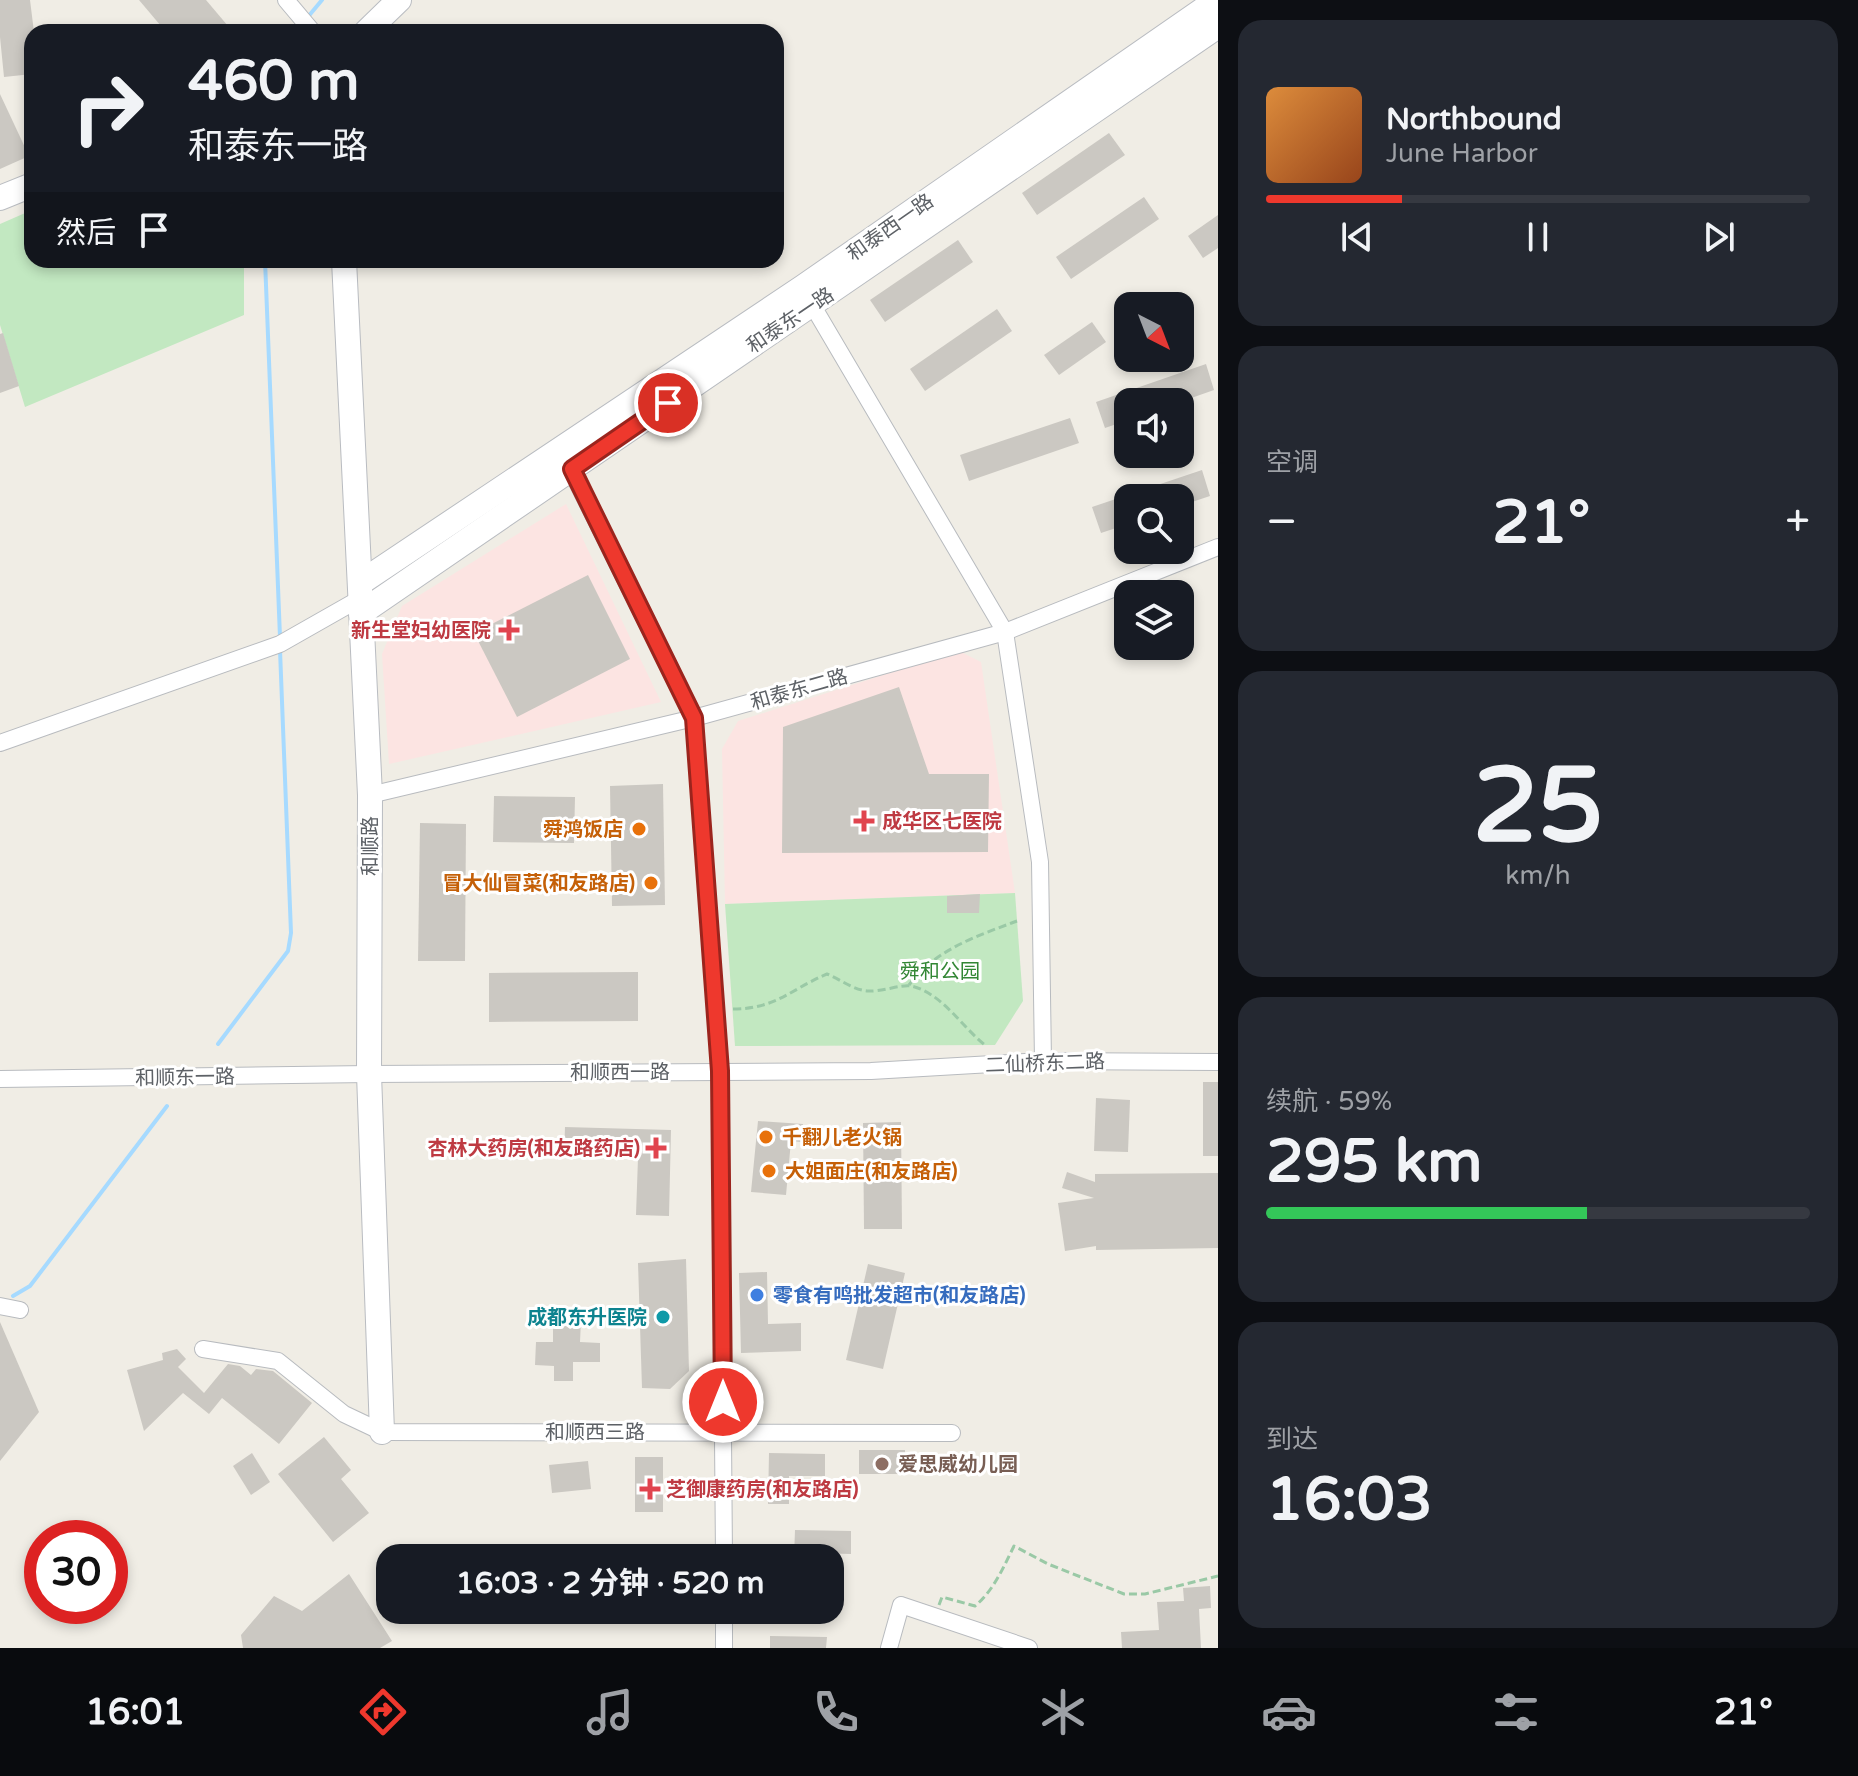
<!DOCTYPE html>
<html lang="zh">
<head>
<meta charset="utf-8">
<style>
	:root { --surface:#171b24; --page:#242831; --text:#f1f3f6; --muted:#9ea1a6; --line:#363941; --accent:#ee382d }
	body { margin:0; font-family:"Varela Round","Noto Sans SC",sans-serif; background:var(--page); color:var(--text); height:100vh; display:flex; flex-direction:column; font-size:30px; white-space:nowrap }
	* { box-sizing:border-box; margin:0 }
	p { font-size:26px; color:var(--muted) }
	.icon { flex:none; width:44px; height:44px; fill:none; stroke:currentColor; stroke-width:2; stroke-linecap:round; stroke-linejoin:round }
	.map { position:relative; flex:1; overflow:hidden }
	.details { display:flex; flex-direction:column; gap:20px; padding:20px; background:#0d0f14; width:640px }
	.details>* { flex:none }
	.top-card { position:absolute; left:24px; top:24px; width:760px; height:244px; border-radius:24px; box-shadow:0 4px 12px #0003; background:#171b24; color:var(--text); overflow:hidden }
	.needle { width:52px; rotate:138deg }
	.controls { position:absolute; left:1114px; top:292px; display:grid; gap:16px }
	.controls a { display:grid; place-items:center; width:80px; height:80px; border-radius:16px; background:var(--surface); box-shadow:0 4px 12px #0003; font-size:40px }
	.speed { position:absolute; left:24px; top:1520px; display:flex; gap:16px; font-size:40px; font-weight:700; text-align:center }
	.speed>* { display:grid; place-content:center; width:104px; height:104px; border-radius:50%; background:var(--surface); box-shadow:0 4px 12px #0003; line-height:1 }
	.speed .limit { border:12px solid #d22; background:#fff; color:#111 }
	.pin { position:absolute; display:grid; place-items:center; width:68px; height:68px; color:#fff; margin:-34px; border:4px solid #fff; border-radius:50%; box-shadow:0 2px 8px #0007 }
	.me { position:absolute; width:88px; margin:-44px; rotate:0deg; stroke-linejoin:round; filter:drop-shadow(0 0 6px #0008) }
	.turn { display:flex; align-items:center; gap:28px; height:168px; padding:0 32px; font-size:36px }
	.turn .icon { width:104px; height:104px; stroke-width:2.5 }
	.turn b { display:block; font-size:56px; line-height:68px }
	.then { display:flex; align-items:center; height:76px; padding:0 32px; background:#0003; gap:16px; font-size:30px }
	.big { font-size:60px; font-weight:700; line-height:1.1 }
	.details .card { flex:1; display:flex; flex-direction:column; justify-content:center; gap:12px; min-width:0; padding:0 28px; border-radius:24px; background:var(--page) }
	.details .dial { align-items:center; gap:0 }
	.dial b { font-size:104px; line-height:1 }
	.song { display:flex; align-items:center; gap:24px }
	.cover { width:96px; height:96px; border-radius:12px; background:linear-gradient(135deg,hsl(30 70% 55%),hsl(20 70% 35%)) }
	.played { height:8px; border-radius:4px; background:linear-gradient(90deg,var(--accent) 25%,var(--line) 25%) }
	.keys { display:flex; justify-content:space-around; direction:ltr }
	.heat { display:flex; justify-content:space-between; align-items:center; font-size:44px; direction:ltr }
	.charge { height:12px; border-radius:6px; background:linear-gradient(90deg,#34c759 59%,var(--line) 0) }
	.trip { position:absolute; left:376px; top:1544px; width:468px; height:80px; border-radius:24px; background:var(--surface); box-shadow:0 4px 12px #0003; font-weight:700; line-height:80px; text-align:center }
	.tabs { display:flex; height:128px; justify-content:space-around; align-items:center; background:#090b0e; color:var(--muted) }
	.tabs .icon { width:56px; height:56px }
	.tabs .current { color:var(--accent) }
	.tabs b { font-size:36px; color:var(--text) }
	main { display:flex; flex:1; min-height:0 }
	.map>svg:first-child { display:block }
	.medical { fill:#fce4e2 }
	.green { fill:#c2e8c1 }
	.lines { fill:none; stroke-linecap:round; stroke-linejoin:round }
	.stream { stroke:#a6daff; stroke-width:4 }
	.building { fill:#cbc8c2 }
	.street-casing { stroke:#b8bbbf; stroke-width:18 }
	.secondary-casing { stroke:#b9bcc1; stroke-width:26 }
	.path { stroke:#9ac9a6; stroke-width:3; stroke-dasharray:8 4; stroke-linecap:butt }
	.street { stroke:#fff; stroke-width:16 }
	.secondary { stroke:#fff; stroke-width:24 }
	.route-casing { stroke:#9b241d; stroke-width:20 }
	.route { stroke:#ee382d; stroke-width:14 }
	.health-dot { fill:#e0444e; stroke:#fff; stroke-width:3 }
	.food-dot { fill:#e8710a; stroke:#fff; stroke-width:3 }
	.shop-dot { fill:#3f7fe0; stroke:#fff; stroke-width:3 }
	.culture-dot { fill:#0f9aa8; stroke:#fff; stroke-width:3 }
	.education-dot { fill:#8d6e63; stroke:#fff; stroke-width:3 }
	.labels { text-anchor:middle; stroke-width:6; stroke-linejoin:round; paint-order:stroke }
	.street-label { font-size:20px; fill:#5d6166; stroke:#fff }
	.health-label { font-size:20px; font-weight:bold; fill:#be3a42; stroke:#fff; text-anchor:end }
	.food-label { font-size:20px; font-weight:bold; fill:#c56008; stroke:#fff; text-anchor:end }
	.park-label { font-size:20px; fill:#338735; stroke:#fff }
	.shop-label { font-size:20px; font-weight:bold; fill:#366cbe; stroke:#fff; text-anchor:start }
	.culture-label { font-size:20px; font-weight:bold; fill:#0d838f; stroke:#fff; text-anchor:end }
	.education-label { font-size:20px; font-weight:bold; fill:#785e54; stroke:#fff; text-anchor:start }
</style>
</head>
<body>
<main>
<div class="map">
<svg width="1218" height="1648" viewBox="0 0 1218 1648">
	<rect width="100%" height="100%" fill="#f0ede5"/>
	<g class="medical">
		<path d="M566 504 661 702 389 764 382 654 402 606Z"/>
		<path d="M959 651 981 662 1015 893 725 904 722 749 738 721Z"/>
	</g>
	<g class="green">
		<path d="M32 210V260H244V315L25 407 0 325V224Z"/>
		<path d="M1015 893 1023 1001 995 1045 735 1046 725 904Z"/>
	</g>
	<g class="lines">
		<g class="stream">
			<path d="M307 18 322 0"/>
			<path d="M265 260 280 637"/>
			<path d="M218 1044 288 951 291 933 280 650"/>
			<path d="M13 1296 30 1286 167 1106"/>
		</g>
	</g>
	<g class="building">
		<path d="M0 0H30L34 32H32V74L4 77 0 37Z"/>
		<path d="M139 0H206L228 26 221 32H166Z"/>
		<path d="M0 94 29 156 0 169Z"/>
		<path d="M1109 133 1125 155 1037 215 1022 193Z"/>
		<path d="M1144 197 1159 219 1071 279 1056 257Z"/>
		<path d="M1218 215V248L1203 258 1188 236Z"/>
		<path d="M958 240 973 262 885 322 870 300Z"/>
		<path d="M997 309 1012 331 925 391 910 369Z"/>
		<path d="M1092 322 1106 342 1059 375 1044 355Z"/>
		<path d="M3 333 19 386 0 393V334Z"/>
		<path d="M1206 364 1214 390 1180 402H1128V420L1105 428 1096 402Z"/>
		<path d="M1070 418 1079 443 969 481 960 455Z"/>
		<path d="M1202 470 1210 496 1180 506V498H1128V524L1101 533 1092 507Z"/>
		<path d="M588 575 630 659 517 717 474 633Z"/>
		<path d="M899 687 929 774H989L988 852 782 853 783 727Z"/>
		<path d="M663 784 665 905 612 906 610 786Z"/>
		<path d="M494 796 575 797 574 843 493 842Z"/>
		<path d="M420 823 466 824 465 961H418Z"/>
		<path d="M980 894 979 913H947V896Z"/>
		<path d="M638 972V1021L489 1022V973Z"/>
		<rect x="1203" y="1082" width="15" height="74"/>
		<path d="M1096 1098 1130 1100 1128 1152 1094 1151Z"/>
		<path d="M758 1121 803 1124 801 1142 791 1141 786 1195 751 1192Z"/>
		<path d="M901 1122 902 1229H864L863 1123Z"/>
		<path d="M565 1127 671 1130 669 1216 636 1215 638 1158 564 1156Z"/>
		<path d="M1067 1172 1095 1182V1174L1218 1173V1248L1096 1250V1246L1065 1251 1058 1203 1094 1198 1062 1188Z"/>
		<path d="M686 1259 689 1371 670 1389 642 1388 638 1263Z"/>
		<path d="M868 1264 905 1273 883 1369 846 1360Z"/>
		<path d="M767 1272 768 1324 801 1323V1351L741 1353 739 1273Z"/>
		<path d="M553 1319 581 1320 580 1342 600 1343V1362H573V1381H554V1366L535 1365 536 1342H553Z"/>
		<path d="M0 1322 39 1412 0 1461Z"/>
		<path d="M177 1349 186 1359 178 1367 204 1393 228 1364 240 1366 251 1375 256 1369 273 1371 312 1403 279 1444 222 1398 209 1414 183 1393 144 1431 127 1370 163 1360 162 1353Z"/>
		<path d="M324 1437 351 1470 341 1479 369 1513 333 1542 278 1474Z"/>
		<rect x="859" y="1450" width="46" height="24"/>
		<path d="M252 1453 270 1482 251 1495 233 1466Z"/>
		<path d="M769 1453 825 1454V1476H789V1504H768Z"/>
		<rect x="635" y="1457" width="28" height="55"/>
		<path d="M588 1461 591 1489 552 1493 549 1465Z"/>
		<path d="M795 1530 851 1531V1554L815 1553V1558H794Z"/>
		<path d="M349 1574 392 1641 380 1648H243L241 1635 274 1596 302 1611Z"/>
		<path d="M1210 1586 1211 1608 1199 1609 1201 1648H1122L1121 1632 1159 1630 1157 1602 1184 1601 1183 1588Z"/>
		<path d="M770 1636 827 1637 826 1648H770Z"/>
	</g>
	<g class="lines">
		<defs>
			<g id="street">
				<path d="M286 0 313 32"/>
				<path d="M807 296 1005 632 1040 862 1043 1061"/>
				<path d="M567 462 694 718 720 1071 724 1558"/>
				<path d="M0 743 280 644 361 598"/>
				<path d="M370 795 694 718 1005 632 1218 547"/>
				<path d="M0 1079 369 1074 871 1071 1043 1061 1218 1062"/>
				<path d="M0 1306 20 1310"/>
				<path d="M203 1349 278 1361 344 1414 382 1432 952 1433"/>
				<path d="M724 1610V1648"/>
				<path d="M889 1648 901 1605 1029 1648"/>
			</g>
			<g id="secondary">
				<path d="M366 32 399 0"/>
				<path d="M0 198 32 185"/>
				<path d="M344 260 370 795 369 1074 382 1432"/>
				<path d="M360 583 803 287 1217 0"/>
				<path d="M361 613 1218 26"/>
			</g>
		</defs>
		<use href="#street" class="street-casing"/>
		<use href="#secondary" class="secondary-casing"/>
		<g class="path">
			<path d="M909 985C936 949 977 936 1017 921"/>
			<path d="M733 1009C776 1009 791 989 827 974 840 979 853 990 868 991 881 992 902 984 911 986 942 993 961 1026 985 1045"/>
			<path d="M939 1605 942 1597 975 1606C994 1590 1003 1568 1014 1546L1048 1564 1124 1594H1145L1218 1576"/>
		</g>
		<use href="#street" class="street"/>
		<use href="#secondary" class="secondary"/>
	</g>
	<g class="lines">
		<defs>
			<path id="route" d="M668 403 572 469 694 718 720 1071 723 1402"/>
		</defs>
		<use href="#route" class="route-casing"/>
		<use href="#route" class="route"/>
	</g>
	<g class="health-dot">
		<path d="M505 618h8v8h8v8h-8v8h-8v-8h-8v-8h8z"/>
		<path d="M860 809h8v8h8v8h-8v8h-8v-8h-8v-8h8z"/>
		<path d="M652 1136h8v8h8v8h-8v8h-8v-8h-8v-8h8z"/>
		<path d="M646 1477h8v8h8v8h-8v8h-8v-8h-8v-8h8z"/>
	</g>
	<g class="food-dot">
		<circle cx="639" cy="829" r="8"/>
		<circle cx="651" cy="883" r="8"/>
		<circle cx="766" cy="1137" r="8"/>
		<circle cx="769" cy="1171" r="8"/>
	</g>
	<circle class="shop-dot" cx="757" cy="1295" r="8"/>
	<circle class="culture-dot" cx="663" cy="1317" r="8"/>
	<circle class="education-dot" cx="882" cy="1464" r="8"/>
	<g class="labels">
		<g class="street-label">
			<text transform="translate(890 227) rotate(-35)" y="7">和泰西一路</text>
			<text transform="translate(790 320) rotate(-34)" y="7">和泰东一路</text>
			<text transform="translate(799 689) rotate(-16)" y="7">和泰东二路</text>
			<text transform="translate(370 846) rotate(-90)" y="7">和顺路</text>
			<text transform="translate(1045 1063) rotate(-2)" y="7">二仙桥东二路</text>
			<text x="620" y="1079">和顺西一路</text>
			<text transform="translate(185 1077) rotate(-1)" y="7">和顺东一路</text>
			<text x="595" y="1439">和顺西三路</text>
		</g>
		<g class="health-label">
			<text x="491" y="637">新生堂妇幼医院</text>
			<text x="882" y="828" text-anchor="start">成华区七医院</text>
			<text x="640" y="1155">杏林大药房(和友路药店)</text>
			<text x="666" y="1496" text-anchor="start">芝御康药房(和友路店)</text>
		</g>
		<g class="food-label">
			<text x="623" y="836">舜鸿饭店</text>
			<text x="635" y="890">冒大仙冒菜(和友路店)</text>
			<text x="782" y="1144" text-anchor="start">千翻儿老火锅</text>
			<text x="785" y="1178" text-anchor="start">大姐面庄(和友路店)</text>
		</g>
		<g class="park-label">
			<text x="940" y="978">舜和公园</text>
		</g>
		<g class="shop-label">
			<text x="773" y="1302">零食有鸣批发超市(和友路店)</text>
		</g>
		<g class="culture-label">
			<text x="647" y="1324">成都东升医院</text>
		</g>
		<g class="education-label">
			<text x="898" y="1471">爱思威幼儿园</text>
		</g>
	</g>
</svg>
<div class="controls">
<a><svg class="needle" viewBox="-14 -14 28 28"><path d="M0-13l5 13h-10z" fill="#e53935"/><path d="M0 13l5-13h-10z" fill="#9ea1a6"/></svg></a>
<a><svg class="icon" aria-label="sound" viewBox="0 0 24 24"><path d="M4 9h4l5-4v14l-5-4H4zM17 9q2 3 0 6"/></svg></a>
<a><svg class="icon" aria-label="search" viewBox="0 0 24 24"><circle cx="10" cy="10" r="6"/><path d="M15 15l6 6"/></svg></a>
<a><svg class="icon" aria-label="layers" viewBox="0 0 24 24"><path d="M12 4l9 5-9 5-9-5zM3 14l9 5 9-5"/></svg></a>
</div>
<div class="speed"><div class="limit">30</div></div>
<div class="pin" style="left:668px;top:403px;background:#d93025"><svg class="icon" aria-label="arrive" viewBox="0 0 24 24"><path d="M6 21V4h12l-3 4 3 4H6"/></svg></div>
<svg class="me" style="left:723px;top:1402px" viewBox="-20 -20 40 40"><circle r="17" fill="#ee382d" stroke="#fff" stroke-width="3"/><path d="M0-11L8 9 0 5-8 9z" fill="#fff"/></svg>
<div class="trip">16:03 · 2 分钟 · 520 m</div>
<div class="top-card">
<div class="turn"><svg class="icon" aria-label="right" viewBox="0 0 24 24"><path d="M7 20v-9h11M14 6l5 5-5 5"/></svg><div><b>460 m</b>和泰东一路</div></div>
<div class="then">然后<svg class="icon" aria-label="arrive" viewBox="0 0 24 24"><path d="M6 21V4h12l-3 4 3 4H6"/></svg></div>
</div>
</div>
<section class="details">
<div class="card">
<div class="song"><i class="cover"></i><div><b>Northbound</b><p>June Harbor</p></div></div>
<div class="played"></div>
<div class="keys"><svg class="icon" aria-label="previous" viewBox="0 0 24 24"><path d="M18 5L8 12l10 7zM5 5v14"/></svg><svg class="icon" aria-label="pause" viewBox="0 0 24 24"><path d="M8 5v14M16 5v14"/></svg><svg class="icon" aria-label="next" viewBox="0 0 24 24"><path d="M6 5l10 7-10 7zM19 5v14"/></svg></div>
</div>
<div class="card"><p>空调</p>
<div class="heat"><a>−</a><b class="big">21°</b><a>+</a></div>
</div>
<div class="card dial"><b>25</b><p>km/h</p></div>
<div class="card"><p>续航 · 59%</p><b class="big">295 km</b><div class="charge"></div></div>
<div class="card"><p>到达</p><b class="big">16:03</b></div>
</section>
</main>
<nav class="tabs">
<b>16:01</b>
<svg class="icon current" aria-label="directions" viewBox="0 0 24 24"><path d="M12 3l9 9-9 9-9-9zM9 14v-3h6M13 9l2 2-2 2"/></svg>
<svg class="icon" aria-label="music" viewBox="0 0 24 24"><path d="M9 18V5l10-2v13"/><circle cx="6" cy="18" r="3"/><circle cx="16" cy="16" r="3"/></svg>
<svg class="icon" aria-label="phone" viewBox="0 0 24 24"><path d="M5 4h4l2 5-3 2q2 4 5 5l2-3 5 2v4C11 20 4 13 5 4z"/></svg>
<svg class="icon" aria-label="climate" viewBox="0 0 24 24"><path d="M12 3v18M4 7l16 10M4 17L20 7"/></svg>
<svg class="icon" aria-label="car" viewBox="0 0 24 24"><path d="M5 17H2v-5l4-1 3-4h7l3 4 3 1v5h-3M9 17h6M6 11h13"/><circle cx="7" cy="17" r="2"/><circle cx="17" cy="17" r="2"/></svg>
<svg class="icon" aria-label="filters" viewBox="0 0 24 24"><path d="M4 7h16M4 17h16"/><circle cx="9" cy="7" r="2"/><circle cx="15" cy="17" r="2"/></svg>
<b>21°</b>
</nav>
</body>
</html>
